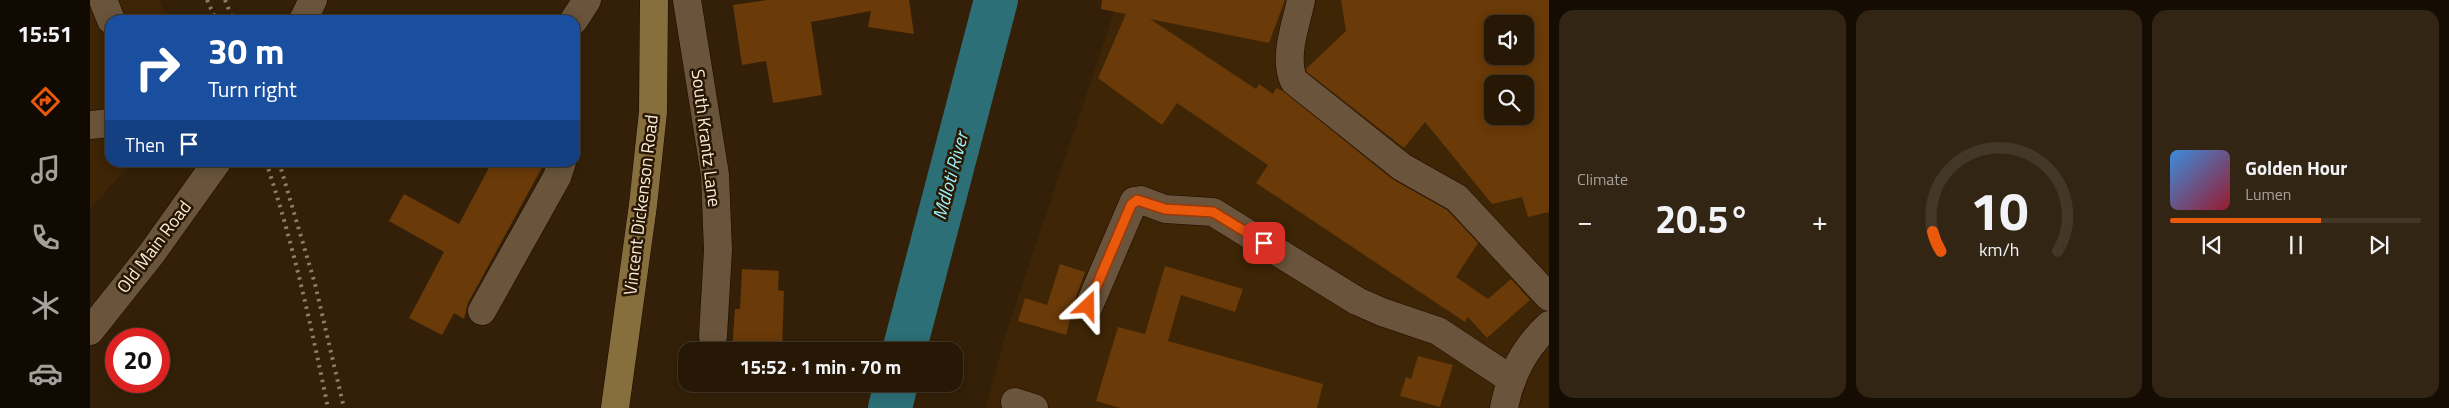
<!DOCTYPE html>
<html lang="en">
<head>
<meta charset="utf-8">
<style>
	:root { --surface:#271806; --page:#332514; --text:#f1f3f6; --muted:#a4a09b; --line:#433728; --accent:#ea580c }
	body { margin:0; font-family:"Titillium Web",sans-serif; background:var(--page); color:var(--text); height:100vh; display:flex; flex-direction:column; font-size:19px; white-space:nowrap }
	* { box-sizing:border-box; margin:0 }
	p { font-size:16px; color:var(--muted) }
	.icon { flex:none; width:28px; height:28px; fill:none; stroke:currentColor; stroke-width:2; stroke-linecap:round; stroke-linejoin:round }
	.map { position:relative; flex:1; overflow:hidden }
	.sheet { display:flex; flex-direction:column; gap:10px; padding:10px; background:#150d03; width:900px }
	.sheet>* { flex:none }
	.guide { position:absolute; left:15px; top:15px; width:475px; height:152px; border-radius:15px; box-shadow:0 2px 12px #0003,0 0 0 1px var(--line); background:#1a4fa0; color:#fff; overflow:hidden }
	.buttons { position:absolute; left:1394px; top:15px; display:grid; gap:10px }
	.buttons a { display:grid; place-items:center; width:50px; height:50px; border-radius:10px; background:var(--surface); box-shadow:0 2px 12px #0003,0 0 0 1px var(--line); font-size:25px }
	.speed { position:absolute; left:15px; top:328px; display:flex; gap:10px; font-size:25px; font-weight:700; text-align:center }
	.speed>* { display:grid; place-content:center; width:65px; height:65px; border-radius:50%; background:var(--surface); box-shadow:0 2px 12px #0003,0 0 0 1px var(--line); line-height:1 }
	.speed .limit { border:8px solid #d22; background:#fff; color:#111 }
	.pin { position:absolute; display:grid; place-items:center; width:42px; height:42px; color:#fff; margin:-21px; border-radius:10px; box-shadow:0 2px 8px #0006 }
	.me { position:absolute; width:55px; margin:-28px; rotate:23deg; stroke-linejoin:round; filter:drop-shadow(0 0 4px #0008) }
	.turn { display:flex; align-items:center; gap:18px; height:105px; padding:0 20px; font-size:22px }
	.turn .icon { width:65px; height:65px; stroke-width:2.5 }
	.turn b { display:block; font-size:35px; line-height:42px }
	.then { display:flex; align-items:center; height:48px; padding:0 20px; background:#0003; gap:10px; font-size:19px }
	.big { font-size:38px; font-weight:700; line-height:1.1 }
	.sheet .widget { flex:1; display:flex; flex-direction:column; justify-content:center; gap:8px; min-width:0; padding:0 18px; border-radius:15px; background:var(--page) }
	.sheet .dial { align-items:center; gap:0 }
	.dial svg { height:130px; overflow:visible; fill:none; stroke:var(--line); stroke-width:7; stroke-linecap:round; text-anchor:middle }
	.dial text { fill:var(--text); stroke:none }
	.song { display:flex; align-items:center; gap:15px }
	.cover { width:60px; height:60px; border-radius:8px; background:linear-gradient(135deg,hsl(210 70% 55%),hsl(350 70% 35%)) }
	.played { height:5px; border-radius:2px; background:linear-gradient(90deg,var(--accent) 60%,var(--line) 60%) }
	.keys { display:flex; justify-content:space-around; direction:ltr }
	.heat { display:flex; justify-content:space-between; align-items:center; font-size:28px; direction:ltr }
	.sheet .tiles { flex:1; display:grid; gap:10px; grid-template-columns:repeat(3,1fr) }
	.trip { position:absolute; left:588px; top:342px; width:285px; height:50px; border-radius:15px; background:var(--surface); box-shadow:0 2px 12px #0003,0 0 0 1px var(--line); font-weight:700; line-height:50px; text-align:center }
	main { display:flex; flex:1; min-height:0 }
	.tabs { display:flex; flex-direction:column; width:90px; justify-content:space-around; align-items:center; background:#100a02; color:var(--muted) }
	.tabs .icon { width:35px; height:35px }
	.tabs .active { color:var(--accent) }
	.tabs b { font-size:22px; color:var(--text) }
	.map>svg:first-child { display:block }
	.built { fill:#3d2505; fill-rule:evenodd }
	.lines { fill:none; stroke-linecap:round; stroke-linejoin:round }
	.river { stroke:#2d6f77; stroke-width:44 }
	.building { fill:#6a3a08; fill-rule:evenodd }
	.minor-casing { stroke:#1b0900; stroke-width:29 }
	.major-casing { stroke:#1b0900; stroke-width:29 }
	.minor { stroke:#6a543b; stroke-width:28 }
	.major { stroke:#876f3d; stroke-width:28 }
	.rail { stroke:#8e7d69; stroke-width:4; stroke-dasharray:2.5 5; stroke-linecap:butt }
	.route-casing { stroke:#983908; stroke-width:12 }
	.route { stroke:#ea580c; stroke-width:9 }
	.labels { text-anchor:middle; stroke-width:5; stroke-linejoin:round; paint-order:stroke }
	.street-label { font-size:18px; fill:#f9ecde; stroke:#291701 }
	.water-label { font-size:19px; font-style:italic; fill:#9bf2fd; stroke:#291701 }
</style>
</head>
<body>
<main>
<nav class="tabs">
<b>15:51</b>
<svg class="icon active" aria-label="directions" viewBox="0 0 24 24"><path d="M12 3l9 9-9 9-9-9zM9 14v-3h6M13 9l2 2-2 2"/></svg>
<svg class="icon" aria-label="music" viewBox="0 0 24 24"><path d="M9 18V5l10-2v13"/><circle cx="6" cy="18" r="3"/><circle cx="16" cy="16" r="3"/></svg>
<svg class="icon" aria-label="phone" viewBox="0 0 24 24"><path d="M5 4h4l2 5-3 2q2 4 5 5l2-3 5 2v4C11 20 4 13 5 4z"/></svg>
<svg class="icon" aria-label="climate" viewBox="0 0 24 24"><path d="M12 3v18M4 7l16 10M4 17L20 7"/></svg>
<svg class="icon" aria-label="car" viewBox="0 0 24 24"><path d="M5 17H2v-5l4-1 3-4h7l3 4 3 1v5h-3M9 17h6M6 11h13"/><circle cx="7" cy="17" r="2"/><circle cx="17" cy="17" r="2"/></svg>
</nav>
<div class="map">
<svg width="1459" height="408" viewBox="0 0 1459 408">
	<rect width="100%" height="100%" fill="#342008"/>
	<g class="built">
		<path d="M0 0H69L79 20H20V162L42 163 0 208Z"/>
		<path d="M1028 0H1459V408H896L913 343ZM1402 24H1435V56H1402ZM1402 84H1435V116H1402Z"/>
	</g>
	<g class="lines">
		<g class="river">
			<path d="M814 351 906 0"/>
			<path d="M800 408 806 384"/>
		</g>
	</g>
	<g class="building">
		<path d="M677 0H819L824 34 778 27 781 11 721 22 732 95 683 103 676 61 652 65 643 5Z"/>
		<path d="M1012 0H1195L1179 43 1060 19 1166 89 1169 84 1183 94 1186 88 1193 91 1302 179 1357 210 1388 243 1366 277 1398 299 1421 279 1440 300 1397 338 1378 317 1375 322 1166 183 1178 165 1087 103 1072 125 1008 78 1036 14 1011 9Z"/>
		<path d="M1251 0H1459V212L1438 217 1432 197 1402 204 1335 122 1314 148 1217 72 1216 69 1256 31ZM1402 24H1435V56H1402ZM1402 84H1435V116H1402Z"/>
		<path d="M402 162H455L378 303 374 319 364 313 352 335 319 318 354 252 299 221 314 194 369 224Z"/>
		<path d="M970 264 995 272 985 300 976 335 928 321 935 298 957 305Z"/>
		<path d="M1075 266 1153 289 1145 312 1091 295 1078 341 1233 384 1227 408H1030L1006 401 1028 327 1055 334Z"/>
		<path d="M652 269 689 271 688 290 694 291 692 351H642L645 309H650Z"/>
		<path d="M1328 356 1363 365 1350 407 1310 396 1316 377 1321 379Z"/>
	</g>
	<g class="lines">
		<defs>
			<g id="minor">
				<path d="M13 0 21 20"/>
				<path d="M597 0 625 175 628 250 623 336"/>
				<path d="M1211 0C1206 25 1193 57 1204 81L1312 167 1367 198 1459 297"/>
				<path d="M213 20 223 0"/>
				<path d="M484 20 497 0"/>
				<path d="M0 125 20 123"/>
				<path d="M999 306 1044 201 1051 200 1075 209 1123 212 1267 301 1292 312 1348 331 1422 380"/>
				<path d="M392 311 467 177 472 162"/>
				<path d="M0 331 62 253 127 162"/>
				<path d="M925 402 944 408"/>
				<path d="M1414 408C1420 376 1435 347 1459 325"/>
			</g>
			<path id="major" d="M525 408 553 205 563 112 564 0"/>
		</defs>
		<use href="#minor" class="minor-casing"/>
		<use href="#major" class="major-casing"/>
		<use href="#minor" class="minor"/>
		<use href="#major" class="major"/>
		<g class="rail">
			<path d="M117 0 126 20"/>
			<path d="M135 0 143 20"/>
			<path d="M176 162C203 242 221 325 238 408"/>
			<path d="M189 162 225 284 254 408"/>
		</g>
	</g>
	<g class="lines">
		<defs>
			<path id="route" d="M998 306 1041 205 1047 200 1075 209 1123 212 1174 243"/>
		</defs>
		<use href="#route" class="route-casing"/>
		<use href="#route" class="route"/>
	</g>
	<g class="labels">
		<g class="street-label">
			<text transform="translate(616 138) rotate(83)" y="6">South Krantz Lane</text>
			<text transform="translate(551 205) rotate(-83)" y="6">Vincent Dickenson Road</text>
			<text transform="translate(64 247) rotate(-53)" y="6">Old Main Road</text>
		</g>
		<g class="water-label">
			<text transform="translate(860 176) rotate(-75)" y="7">Mdloti River</text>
		</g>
	</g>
</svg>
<div class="buttons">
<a><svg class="icon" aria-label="sound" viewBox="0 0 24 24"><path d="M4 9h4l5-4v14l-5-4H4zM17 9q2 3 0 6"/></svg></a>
<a><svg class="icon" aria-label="search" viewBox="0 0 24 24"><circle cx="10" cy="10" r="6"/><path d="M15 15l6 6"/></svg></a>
</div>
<div class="speed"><div class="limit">20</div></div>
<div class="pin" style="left:1174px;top:243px;background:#d93025"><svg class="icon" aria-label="arrive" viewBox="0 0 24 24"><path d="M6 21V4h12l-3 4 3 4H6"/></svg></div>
<svg class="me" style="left:998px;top:306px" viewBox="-20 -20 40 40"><path d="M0-17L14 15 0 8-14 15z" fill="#ea580c" stroke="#fff" stroke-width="4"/></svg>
<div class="trip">15:52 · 1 min · 70 m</div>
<div class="guide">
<div class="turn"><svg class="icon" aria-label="right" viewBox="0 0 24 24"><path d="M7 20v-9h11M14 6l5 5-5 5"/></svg><div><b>30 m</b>Turn right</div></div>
<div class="then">Then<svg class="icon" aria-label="arrive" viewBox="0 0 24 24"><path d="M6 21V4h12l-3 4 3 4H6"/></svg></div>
</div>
</div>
<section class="sheet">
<div class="tiles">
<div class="widget"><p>Climate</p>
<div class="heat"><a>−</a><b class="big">20.5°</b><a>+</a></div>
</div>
<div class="widget dial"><svg viewBox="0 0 100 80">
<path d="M14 69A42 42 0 1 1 86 69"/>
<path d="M14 69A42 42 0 0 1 9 57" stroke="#ea580c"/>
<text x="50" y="56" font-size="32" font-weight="700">10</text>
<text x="50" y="72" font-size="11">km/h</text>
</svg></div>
<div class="widget">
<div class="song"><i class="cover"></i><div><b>Golden Hour</b><p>Lumen</p></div></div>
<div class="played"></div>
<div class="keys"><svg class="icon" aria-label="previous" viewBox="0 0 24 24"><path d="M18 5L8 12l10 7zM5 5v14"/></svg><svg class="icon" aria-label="pause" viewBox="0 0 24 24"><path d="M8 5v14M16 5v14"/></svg><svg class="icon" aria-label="next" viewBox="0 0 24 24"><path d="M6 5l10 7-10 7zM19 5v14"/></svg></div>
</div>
</div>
</section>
</main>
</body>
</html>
